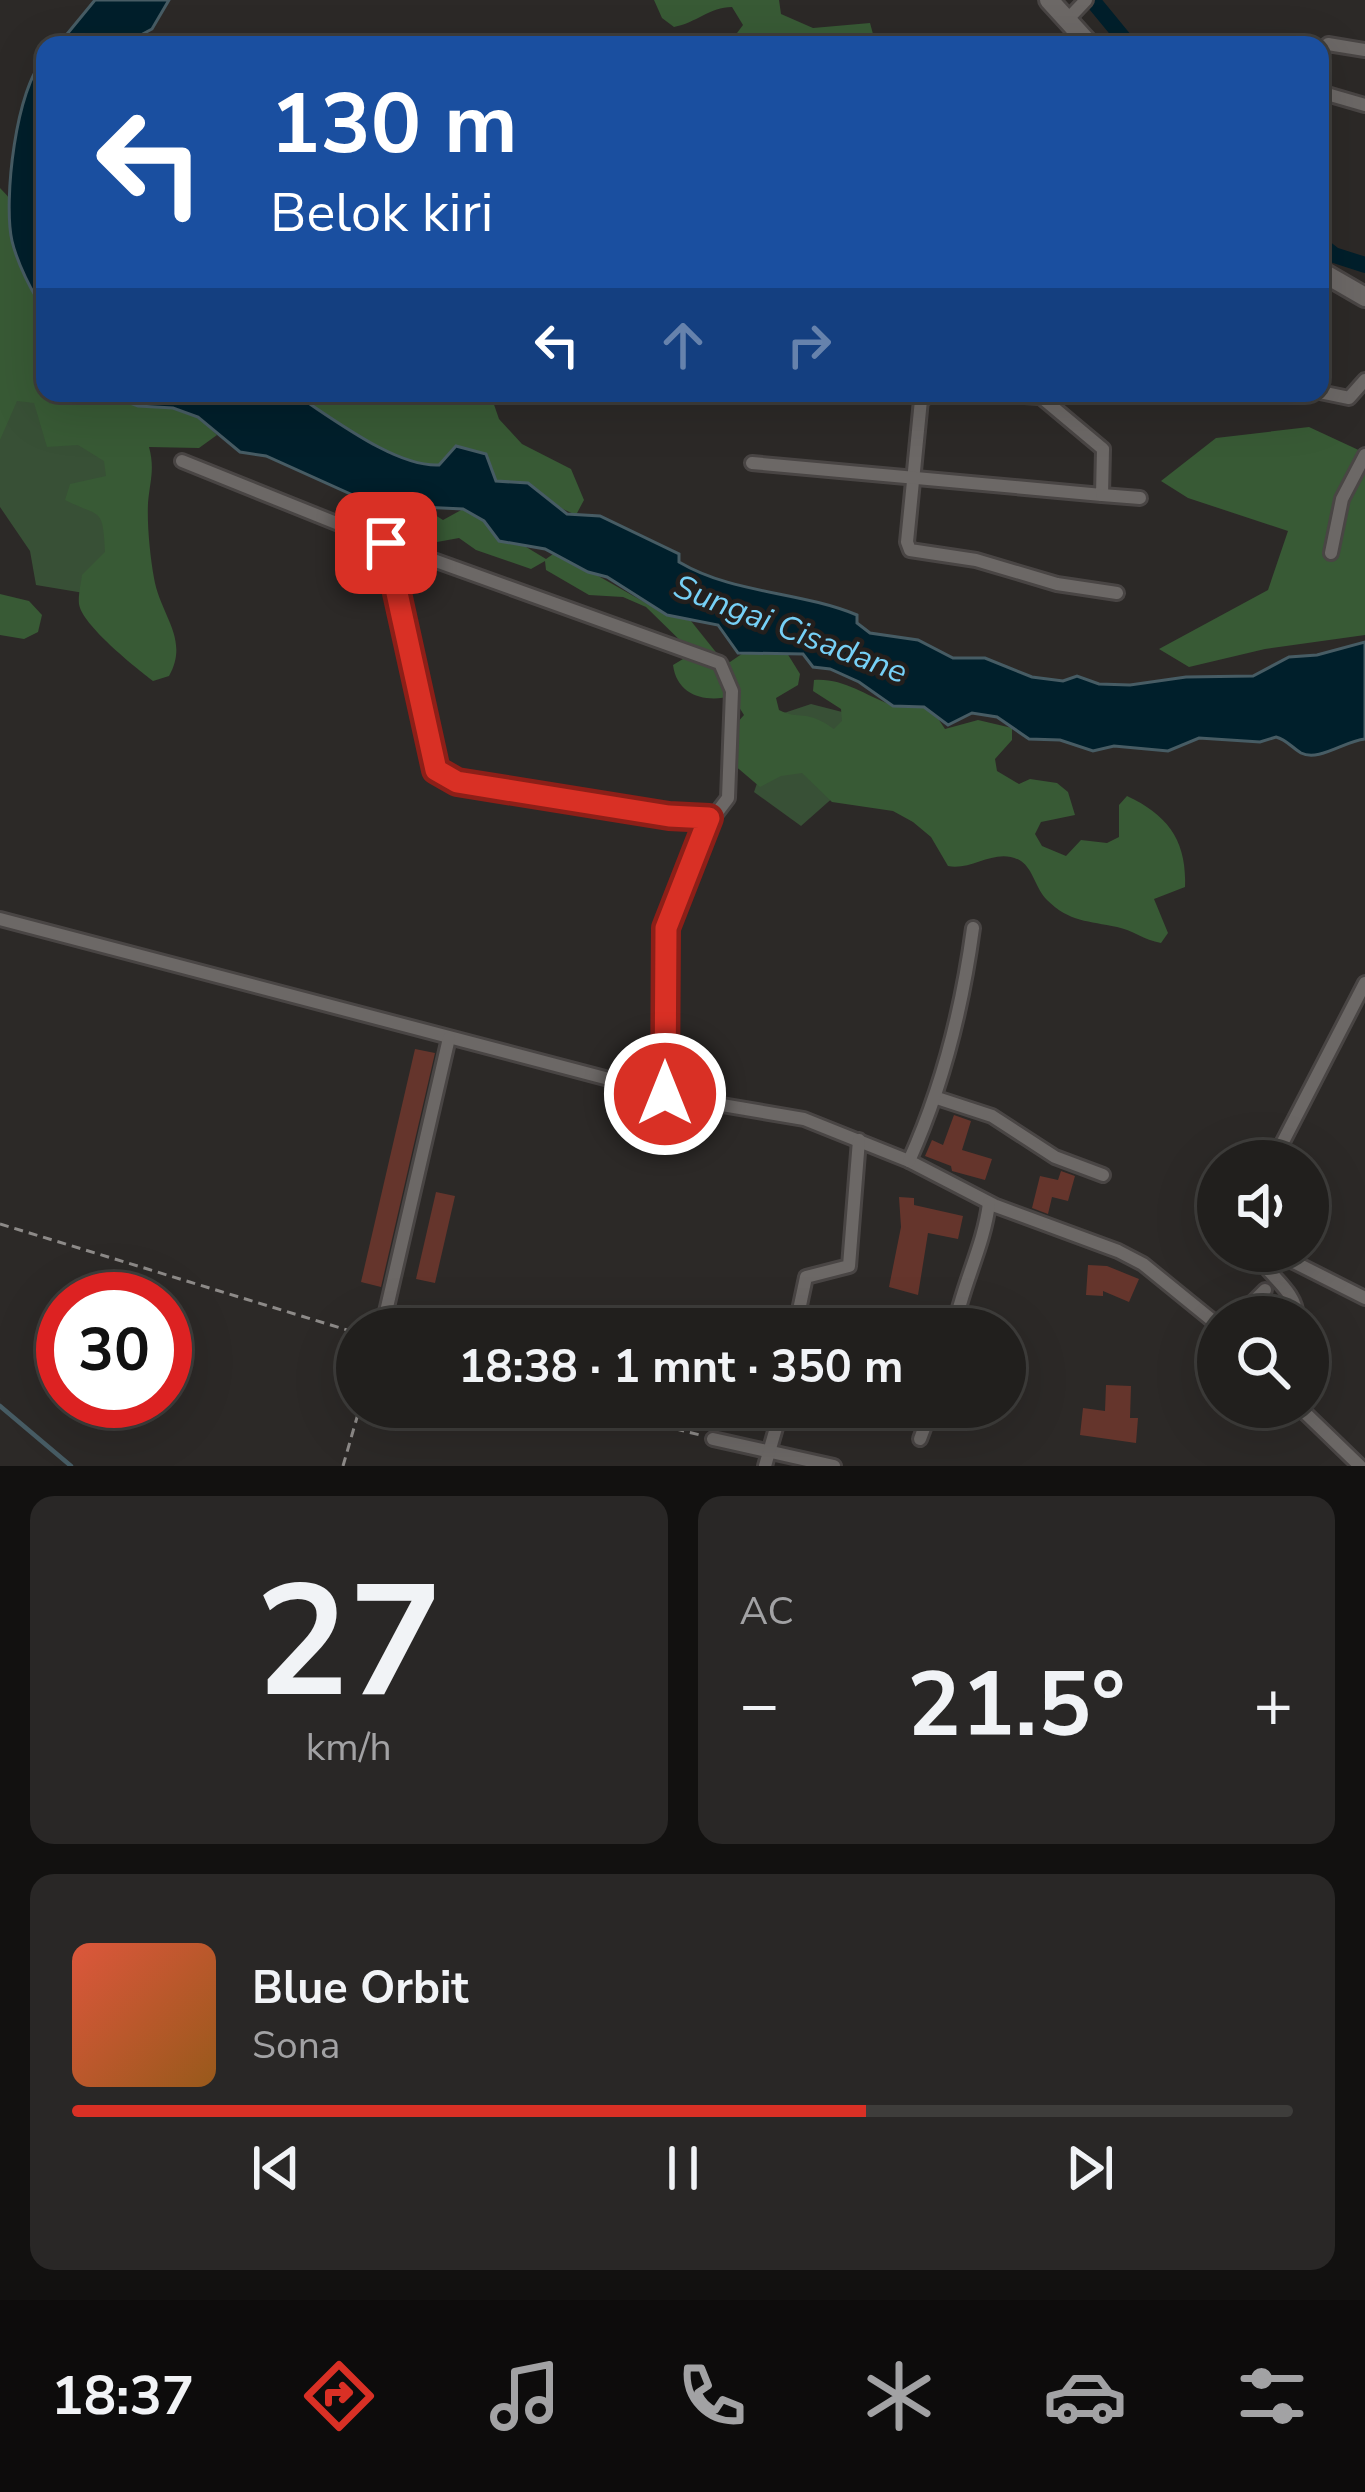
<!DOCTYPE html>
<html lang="id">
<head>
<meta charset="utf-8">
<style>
	:root { --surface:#211f1d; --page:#292726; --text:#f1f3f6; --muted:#a2a2a4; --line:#3e3d3b; --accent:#d93025 }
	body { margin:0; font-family:"Nunito Sans",sans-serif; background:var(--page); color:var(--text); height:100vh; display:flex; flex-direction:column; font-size:45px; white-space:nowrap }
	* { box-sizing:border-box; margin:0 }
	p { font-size:39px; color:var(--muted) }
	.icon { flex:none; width:66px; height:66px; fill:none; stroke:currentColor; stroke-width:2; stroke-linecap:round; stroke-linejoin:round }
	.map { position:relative; height:1466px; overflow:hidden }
	.side { display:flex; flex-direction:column; gap:30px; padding:30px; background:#121110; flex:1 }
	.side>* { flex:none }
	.hud { position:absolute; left:36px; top:36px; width:1293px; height:366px; border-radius:24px; box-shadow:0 12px 48px #0002,0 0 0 3px var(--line); background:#1a4fa0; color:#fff; overflow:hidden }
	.controls { position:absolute; left:1197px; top:1140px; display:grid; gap:24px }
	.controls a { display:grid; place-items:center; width:132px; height:132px; border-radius:50%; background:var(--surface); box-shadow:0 12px 48px #0002,0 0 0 3px var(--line); font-size:60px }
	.speed { position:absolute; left:36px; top:1272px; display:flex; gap:24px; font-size:60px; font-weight:700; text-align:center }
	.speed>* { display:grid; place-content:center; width:156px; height:156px; border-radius:50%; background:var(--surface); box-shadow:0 12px 48px #0002,0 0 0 3px var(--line); line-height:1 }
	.speed .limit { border:18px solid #d22; background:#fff; color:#111 }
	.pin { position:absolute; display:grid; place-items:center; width:102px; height:102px; color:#fff; margin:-51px; border-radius:24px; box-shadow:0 6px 18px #0006 }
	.me { position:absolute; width:132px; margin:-66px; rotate:0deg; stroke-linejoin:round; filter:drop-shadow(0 0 9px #0008) }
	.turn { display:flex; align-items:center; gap:42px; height:252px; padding:0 36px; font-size:54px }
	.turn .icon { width:156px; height:156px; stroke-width:2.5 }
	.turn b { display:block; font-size:84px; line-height:102px }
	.lanes { display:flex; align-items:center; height:114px; padding:0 36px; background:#0003; justify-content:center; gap:60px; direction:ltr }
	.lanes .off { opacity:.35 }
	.big { font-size:90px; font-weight:700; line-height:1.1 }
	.side .tile { flex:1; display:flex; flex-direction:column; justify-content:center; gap:18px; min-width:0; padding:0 42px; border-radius:24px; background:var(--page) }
	.side .dial { align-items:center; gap:0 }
	.dial b { font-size:156px; line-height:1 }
	.song { display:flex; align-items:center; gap:36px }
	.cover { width:144px; height:144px; border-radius:18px; background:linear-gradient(135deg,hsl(10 70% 55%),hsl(30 70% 35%)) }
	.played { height:12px; border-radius:6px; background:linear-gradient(90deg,var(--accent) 65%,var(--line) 65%) }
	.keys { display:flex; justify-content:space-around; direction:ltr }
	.heat { display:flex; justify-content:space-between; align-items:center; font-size:66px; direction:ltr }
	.side .tiles { flex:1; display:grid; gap:30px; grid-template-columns:1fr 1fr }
	.tile:last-child { grid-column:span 2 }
	.trip { position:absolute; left:336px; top:1308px; width:690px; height:120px; border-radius:60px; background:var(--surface); box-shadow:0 12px 48px #0002,0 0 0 3px var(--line); font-weight:700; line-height:120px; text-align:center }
	.menu { display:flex; height:192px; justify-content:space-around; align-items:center; background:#0d0c0c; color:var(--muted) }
	.menu .icon { width:84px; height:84px }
	.menu .active { color:var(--accent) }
	.menu b { font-size:54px; color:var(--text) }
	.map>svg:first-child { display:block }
	.green { fill:#385036 }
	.forest { fill:#385a35 }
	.water { fill:#001f2b; stroke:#475c64; stroke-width:3 }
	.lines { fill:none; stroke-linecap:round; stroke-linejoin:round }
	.stream { stroke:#475c64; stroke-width:4.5 }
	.canal { stroke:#001f2b; stroke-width:16 }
	.building { fill:#65352c }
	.street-casing { stroke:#494544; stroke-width:18 }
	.secondary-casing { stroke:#494544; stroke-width:24 }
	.path { stroke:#8d8a88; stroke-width:3; stroke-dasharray:9 6; stroke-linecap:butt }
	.street { stroke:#6c6866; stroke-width:12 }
	.secondary { stroke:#6c6866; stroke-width:18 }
	.route-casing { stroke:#8d1f18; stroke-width:30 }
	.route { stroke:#d93025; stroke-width:21 }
	.labels { text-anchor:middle; stroke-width:9; stroke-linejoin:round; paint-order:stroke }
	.water-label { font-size:33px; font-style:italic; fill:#76d0f6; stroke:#231f1d }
</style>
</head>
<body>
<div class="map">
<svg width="1365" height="1466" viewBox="0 0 1365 1466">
	<rect width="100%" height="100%" fill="#2c2927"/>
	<g class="green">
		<path d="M0 371 45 393 104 439 120 599 36 585 30 551 0 507Z"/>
		<path d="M811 704 850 714 836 795 801 826 754 792 781 714Z"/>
	</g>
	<g class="forest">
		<path d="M654 0H779L781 14 813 28 870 23 876 45H728L743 25 732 7C710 7 696 23 674 27L662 18Z"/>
		<path d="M0 188C48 233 45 332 45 393H104L138 406 190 409 217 435 199 448 149 447C155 469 150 481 148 503 147 525 150 556 154 578 160 615 190 639 169 676L153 681C135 667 82 625 79 604 78 596 81 583 82 575L105 552C103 505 100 518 65 500L70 484 106 476 104 461 78 445 47 447 34 403 17 401 0 440Z"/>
		<path d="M293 393H490L499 419 522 444 571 469 584 500 576 515 554 505 535 487H510L445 459 439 465C392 466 331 416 293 393Z"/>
		<path d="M1309 427 1365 453V635L1265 649 1189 667 1159 649 1268 590 1288 531 1188 498 1161 481 1216 438Z"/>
		<path d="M365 489 411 500 443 520 463 509 546 559 556 552 667 615 691 621 719 656 730 662 749 649 787 653 800 674 798 685 776 698 779 710C800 721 805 708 834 729L842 721 841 709 813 691 814 680C843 678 865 695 891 705 903 709 918 704 931 708L945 729 978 720 1012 728V740L995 759 997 771 1019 784 1030 779 1057 783 1068 792 1075 815 1041 822 1035 834 1042 846 1066 856 1081 840 1107 843 1119 837V805L1127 796C1168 815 1187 841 1185 887L1154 899 1168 933 1161 943C1144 940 1132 930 1117 927 1089 921 1069 922 1047 900 1036 889 1033 869 1021 861 996 846 973 871 948 866L931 837 913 822 893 811 832 802 802 773 781 776 760 787 733 764 728 733 744 715 732 696C706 703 677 696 673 665L693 653 646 607 623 597 589 595 546 570 545 561 531 569 476 550 459 538 437 542 410 524 377 526 356 517 352 506 355 496Z"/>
		<path d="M0 594 29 601 42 615 38 632 24 639 0 635Z"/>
	</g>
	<g class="water">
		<path d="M95 0H169L152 29 139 36 135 45H58Z"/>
		<path d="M45 58V310C32 294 17 262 12 241 3 201 16 86 45 58Z"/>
		<path d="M103 393H293C330 416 394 467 439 465L456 446 486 454 496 481 528 483 567 514 600 516 679 554V562C733 594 799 591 857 615V623L870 633 918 640 953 658H985L1032 677 1063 681 1077 676 1099 684 1130 685 1186 677 1253 676 1289 657 1317 655 1365 642V739C1344 741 1319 762 1301 753 1291 747 1287 740 1276 737L1260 742 1199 738 1168 751 1114 746 1093 751 1060 740 1029 739 997 717 972 713 948 725 924 707 893 706 859 682 830 669 813 667 803 654 738 653 718 625 667 615 607 577 588 572 545 549 499 541 484 521 463 509 421 507 378 495 355 496 266 456 240 452 198 417 173 408 138 406Z"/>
	</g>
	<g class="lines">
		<path class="stream" d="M0 1406 71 1466"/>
		<g class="canal">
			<path d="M1092 0 1129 45"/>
			<path d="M1320 244 1334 255 1365 265"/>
		</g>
	</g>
	<g class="building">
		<path d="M415 1049 435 1053 381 1287 361 1282Z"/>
		<path d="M954 1115 971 1121 962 1150 992 1159 985 1180 952 1171 951 1166 925 1156 932 1140 943 1145Z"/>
		<path d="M1061 1171 1075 1176 1068 1201 1052 1197 1048 1214 1032 1208 1040 1176 1058 1180Z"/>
		<path d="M436 1192 455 1196 435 1283 416 1279Z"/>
		<path d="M899 1197 914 1198V1205L963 1216 958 1239 928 1233 918 1295 889 1287 901 1227Z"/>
		<path d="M1088 1265 1107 1266 1139 1279 1129 1302 1103 1291V1296L1086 1295Z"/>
		<path d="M1106 1385 1131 1386 1130 1418H1138L1136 1443 1080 1435 1083 1408 1105 1411Z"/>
	</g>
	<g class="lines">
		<defs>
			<g id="street">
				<path d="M1067 20 1086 0"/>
				<path d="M1320 75 1323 49 1328 44 1365 50"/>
				<path d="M1320 92 1365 105"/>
				<path d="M1320 392 1349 398 1365 380"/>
				<path d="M913 393 921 400 934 393"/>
				<path d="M921 400 907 542 910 550 976 560 1057 584 1117 593"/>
				<path d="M182 461 386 543 437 770 457 782 669 816H708L666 928 665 1093"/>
				<path d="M752 463 1102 495 1103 449 1041 397 971 393"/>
				<path d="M1102 495 1140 498"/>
				<path d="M386 543 720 663 732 691 728 798 709 823"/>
				<path d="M1331 553 1342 499 1365 455"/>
				<path d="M0 919 681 1098 804 1119 909 1161 996 1206 1118 1251 1143 1264 1218 1325"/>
				<path d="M937 1098 992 1116 1055 1157 1103 1175"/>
				<path d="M909 1161C943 1086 962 1010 973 928"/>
				<path d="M1273 1161 1365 983"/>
				<path d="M1255 1251C1267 1276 1296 1289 1297 1317"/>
				<path d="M1272 1251 1365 1298"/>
				<path d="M1238 1317 1265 1290"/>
				<path d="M382 1329 449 1038"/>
				<path d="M795 1329 806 1277 849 1266 859 1140"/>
				<path d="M954 1329C962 1285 984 1246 989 1203"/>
				<path d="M1299 1407 1360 1466"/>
				<path d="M713 1439 834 1466"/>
				<path d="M920 1439 932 1407"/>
				<path d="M765 1466 782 1407"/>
			</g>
			<g id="secondary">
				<path d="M1049 0 1090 45"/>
				<path d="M1320 271 1365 297"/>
			</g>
		</defs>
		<use href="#street" class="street-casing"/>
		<use href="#secondary" class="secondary-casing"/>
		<g class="path">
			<path d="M0 1224 357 1333"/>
			<path d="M588 1407 700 1435"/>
			<path d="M343 1466 360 1407"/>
		</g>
		<use href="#street" class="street"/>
		<use href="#secondary" class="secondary"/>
	</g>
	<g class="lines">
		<defs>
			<path id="route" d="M386 543 436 770 457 782 669 816 709 818 666 928 665 1094"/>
		</defs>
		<use href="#route" class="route-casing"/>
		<use href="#route" class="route"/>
	</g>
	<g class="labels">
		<g class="water-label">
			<text transform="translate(791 628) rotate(21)" y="12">Sungai Cisadane</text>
		</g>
	</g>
</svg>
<div class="controls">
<a><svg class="icon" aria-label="sound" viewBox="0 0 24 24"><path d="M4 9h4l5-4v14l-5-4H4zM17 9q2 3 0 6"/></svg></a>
<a><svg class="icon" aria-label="search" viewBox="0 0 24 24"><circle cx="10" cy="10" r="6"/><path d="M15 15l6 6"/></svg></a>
</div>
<div class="speed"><div class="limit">30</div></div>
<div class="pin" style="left:386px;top:543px;background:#d93025"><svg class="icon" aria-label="arrive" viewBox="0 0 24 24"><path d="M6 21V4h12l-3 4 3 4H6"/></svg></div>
<svg class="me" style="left:665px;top:1094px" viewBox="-20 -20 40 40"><circle r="17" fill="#d93025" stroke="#fff" stroke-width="3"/><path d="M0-11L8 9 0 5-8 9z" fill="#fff"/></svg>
<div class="trip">18:38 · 1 mnt · 350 m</div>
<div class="hud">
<div class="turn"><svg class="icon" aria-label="left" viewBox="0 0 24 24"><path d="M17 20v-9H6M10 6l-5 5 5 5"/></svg><div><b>130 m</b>Belok kiri</div></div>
<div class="lanes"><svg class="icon" aria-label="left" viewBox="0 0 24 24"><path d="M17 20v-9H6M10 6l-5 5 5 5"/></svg><svg class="icon off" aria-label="ahead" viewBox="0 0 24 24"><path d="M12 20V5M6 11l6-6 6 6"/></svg><svg class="icon off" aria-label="right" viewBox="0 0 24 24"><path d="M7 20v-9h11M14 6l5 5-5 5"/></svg></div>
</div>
</div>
<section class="side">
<div class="tiles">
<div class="tile dial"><b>27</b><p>km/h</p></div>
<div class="tile"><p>AC</p>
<div class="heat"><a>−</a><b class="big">21.5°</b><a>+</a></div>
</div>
<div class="tile">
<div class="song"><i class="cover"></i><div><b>Blue Orbit</b><p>Sona</p></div></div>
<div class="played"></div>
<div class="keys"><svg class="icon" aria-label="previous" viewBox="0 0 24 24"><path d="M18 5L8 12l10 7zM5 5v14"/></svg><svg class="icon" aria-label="pause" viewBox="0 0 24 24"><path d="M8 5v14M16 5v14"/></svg><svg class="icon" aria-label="next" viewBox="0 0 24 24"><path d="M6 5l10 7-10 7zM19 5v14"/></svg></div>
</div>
</div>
</section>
<nav class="menu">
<b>18:37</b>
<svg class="icon active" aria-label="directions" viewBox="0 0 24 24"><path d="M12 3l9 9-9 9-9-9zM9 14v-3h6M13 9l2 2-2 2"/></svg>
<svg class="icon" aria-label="music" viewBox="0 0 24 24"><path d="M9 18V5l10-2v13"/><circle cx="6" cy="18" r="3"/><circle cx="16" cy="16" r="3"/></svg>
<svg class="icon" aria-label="phone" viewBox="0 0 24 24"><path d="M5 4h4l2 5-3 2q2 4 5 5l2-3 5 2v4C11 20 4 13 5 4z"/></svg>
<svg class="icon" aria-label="climate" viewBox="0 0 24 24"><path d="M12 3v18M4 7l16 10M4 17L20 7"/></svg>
<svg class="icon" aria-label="car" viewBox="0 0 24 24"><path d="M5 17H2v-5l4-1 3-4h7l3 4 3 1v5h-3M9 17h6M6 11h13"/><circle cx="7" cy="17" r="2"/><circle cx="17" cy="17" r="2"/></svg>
<svg class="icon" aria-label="filters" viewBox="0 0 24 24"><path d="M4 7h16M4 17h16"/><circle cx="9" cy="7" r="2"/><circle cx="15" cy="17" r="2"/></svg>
</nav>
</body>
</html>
